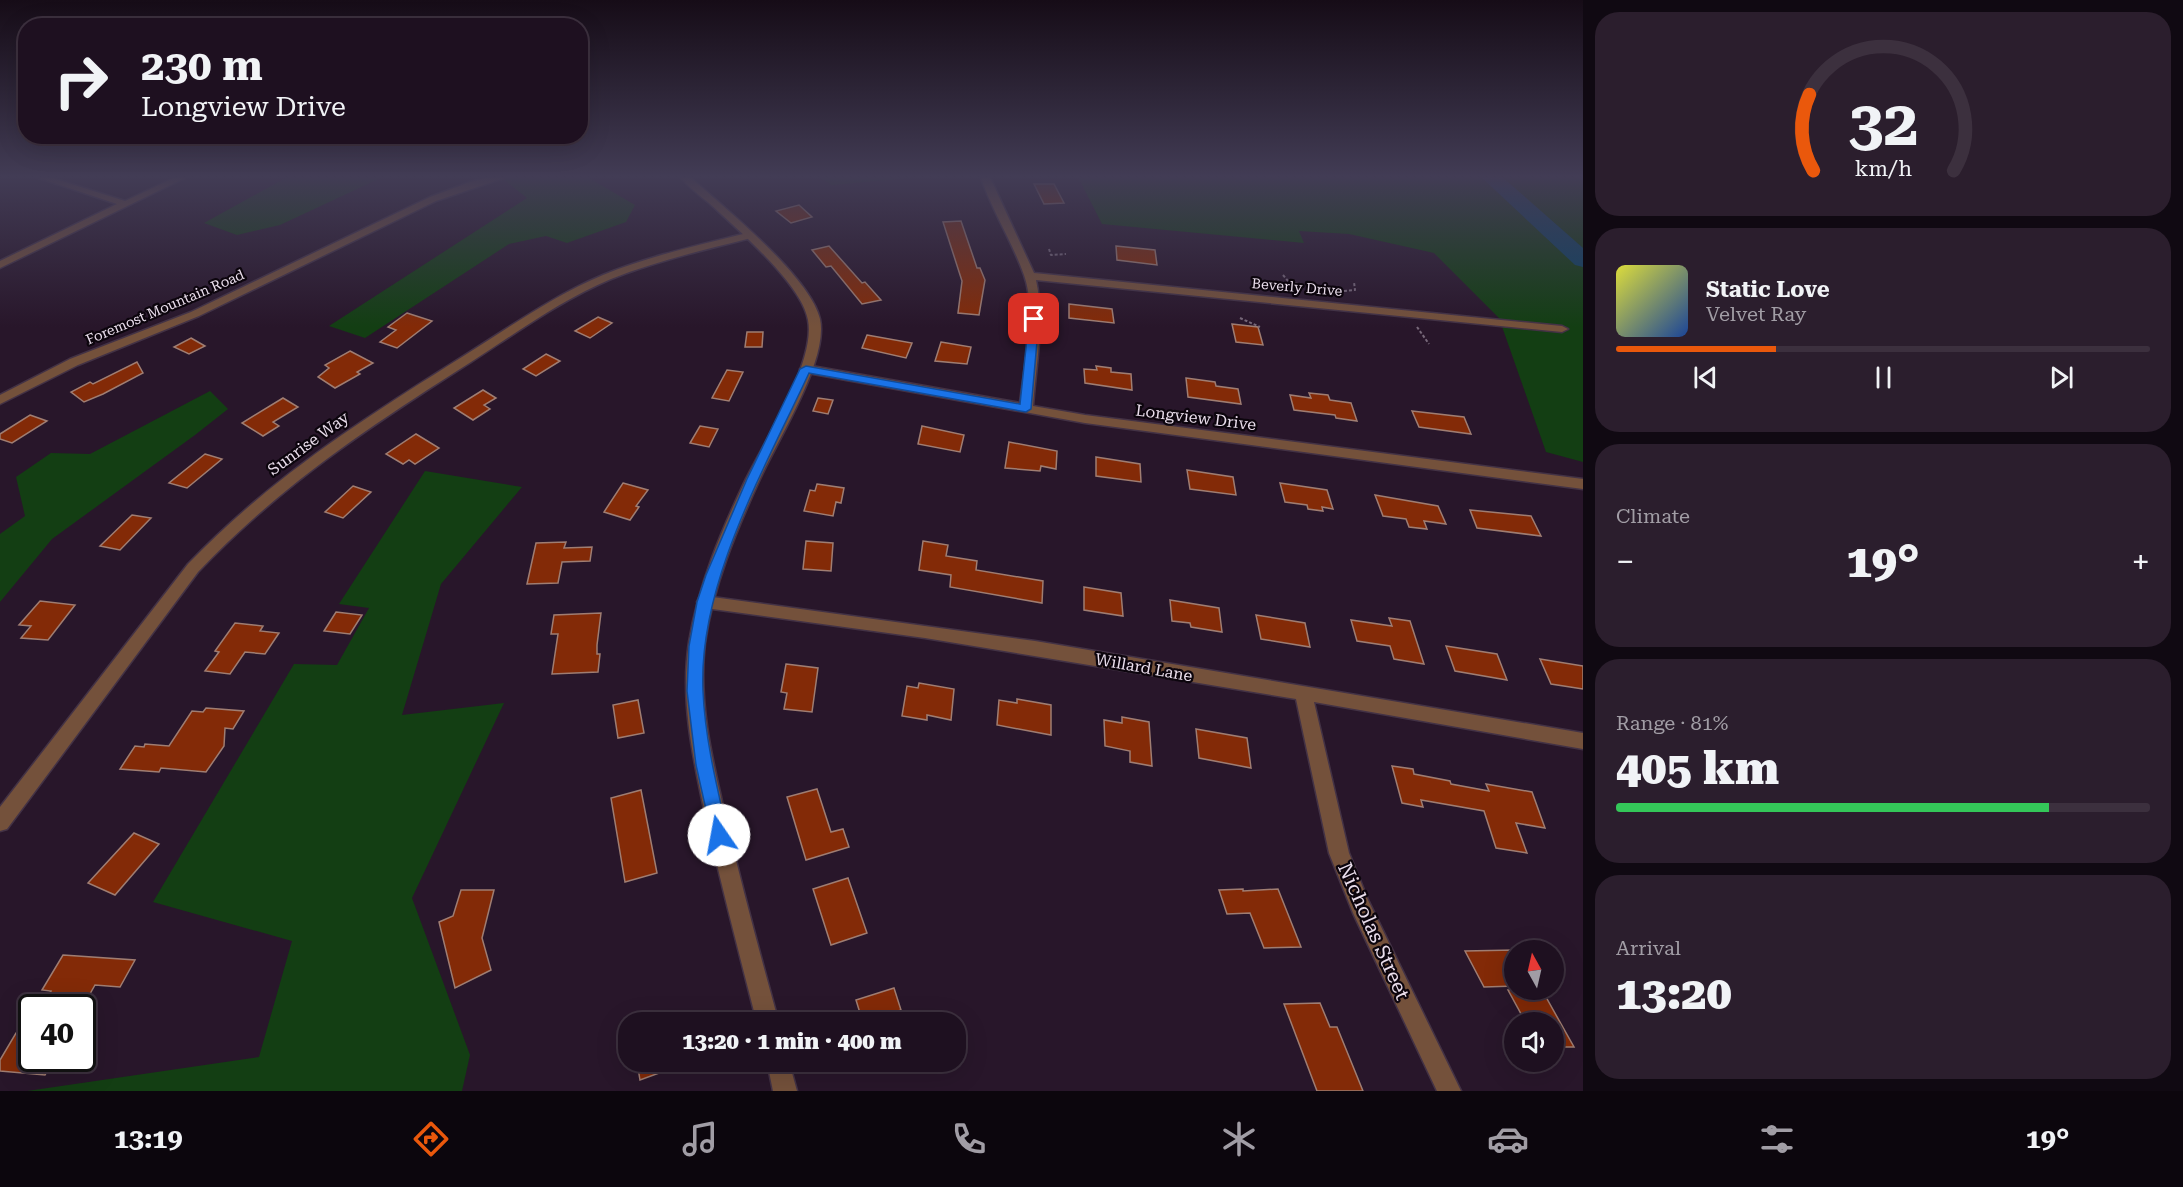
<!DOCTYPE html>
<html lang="en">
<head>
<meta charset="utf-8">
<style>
	:root { --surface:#1e1020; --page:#2b1e2d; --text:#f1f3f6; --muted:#a19da5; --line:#3c303e; --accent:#ea580c }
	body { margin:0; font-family:"Roboto Serif",serif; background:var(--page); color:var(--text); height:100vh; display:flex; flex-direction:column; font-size:22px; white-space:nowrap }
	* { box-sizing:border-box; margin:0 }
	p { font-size:20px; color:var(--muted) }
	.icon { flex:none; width:33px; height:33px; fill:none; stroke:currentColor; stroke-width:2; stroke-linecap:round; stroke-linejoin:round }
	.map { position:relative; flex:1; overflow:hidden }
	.details { display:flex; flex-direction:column; gap:12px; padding:12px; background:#100912; width:600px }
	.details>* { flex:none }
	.hud { position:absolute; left:18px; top:18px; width:570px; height:126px; border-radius:24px; box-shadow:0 6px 24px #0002,0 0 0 2px var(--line); background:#1e1020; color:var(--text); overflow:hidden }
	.needle { width:39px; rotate:352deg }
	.buttons { position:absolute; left:1504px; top:940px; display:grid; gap:12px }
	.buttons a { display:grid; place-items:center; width:60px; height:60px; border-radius:50%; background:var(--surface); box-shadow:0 6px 24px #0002,0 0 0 2px var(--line); font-size:30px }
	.speed { position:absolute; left:18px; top:994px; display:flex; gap:12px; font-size:30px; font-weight:700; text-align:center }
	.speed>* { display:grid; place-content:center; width:78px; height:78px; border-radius:50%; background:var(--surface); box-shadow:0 6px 24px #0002,0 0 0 2px var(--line); line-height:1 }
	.speed .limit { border:3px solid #111; border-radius:9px; background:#fff; color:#111 }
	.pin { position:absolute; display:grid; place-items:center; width:51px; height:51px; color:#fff; margin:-26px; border-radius:12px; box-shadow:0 3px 9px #0006 }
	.me { position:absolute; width:66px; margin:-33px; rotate:348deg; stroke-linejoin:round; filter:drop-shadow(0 0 4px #0008) }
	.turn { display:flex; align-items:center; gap:21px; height:126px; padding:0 24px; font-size:27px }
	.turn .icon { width:78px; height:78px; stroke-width:2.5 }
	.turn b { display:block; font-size:42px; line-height:51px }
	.big { font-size:45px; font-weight:800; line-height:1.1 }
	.details .tile { flex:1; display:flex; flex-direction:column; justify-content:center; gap:9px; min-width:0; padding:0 21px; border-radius:24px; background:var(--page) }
	.details .dial { align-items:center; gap:0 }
	.dial svg { height:156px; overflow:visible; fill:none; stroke:var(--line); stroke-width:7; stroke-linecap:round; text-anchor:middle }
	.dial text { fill:var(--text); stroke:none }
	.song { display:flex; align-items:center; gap:18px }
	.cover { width:72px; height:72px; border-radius:9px; background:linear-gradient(135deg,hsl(60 70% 55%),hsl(220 70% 35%)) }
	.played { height:6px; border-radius:3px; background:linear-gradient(90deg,var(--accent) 30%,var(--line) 30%) }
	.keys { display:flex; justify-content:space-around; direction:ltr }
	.heat { display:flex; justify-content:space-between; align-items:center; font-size:33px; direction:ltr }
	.charge { height:9px; border-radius:4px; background:linear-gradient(90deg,#34c759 81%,var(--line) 0) }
	.trip { position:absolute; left:618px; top:1012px; width:348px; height:60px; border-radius:24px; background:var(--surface); box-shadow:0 6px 24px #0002,0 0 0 2px var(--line); font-weight:800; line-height:60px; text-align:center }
	.dock { display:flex; height:96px; justify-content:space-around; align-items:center; background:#0c060d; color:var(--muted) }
	.dock .icon { width:42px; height:42px }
	.dock .on { color:var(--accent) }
	.dock b { font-size:27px; color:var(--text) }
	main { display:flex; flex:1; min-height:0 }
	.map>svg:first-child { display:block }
	.green { fill:#133e13 }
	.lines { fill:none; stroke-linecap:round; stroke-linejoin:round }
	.river { fill:#0b4363; fill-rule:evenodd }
	.building { fill:#832a07; stroke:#9f7d72; stroke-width:1.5 }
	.minor-casing { stroke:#433245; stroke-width:3 }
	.tertiary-casing { stroke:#433245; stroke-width:3 }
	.path { stroke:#78697a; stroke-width:2; stroke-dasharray:3 2; stroke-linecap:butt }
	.minor { fill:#74513b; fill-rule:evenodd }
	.tertiary { fill:#74513b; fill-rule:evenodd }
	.route { fill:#1a73e8; stroke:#114b97; stroke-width:1.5 }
	.labels { text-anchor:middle; stroke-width:4.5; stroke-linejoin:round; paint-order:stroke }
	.far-street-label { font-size:14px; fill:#eadeec; stroke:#0c050d }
	.street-label { font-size:16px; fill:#eadeec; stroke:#0c050d }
	.near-street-label { font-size:20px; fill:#eadeec; stroke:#0c050d }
</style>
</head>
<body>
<main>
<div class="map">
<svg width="1583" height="1091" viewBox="0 0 1583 1091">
	<rect width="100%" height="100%" fill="#28162a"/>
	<g class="green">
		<path d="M291 175H387L280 225 237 235 204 223Z"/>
		<path d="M488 175H584L635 205 626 222 567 243 546 236 509 244 365 338 329 326 527 198 501 177Z"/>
		<path d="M815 175H943L832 185Z"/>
		<path d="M1077 175H1583V462L1546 452 1499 318 1434 253 1349 234 1299 231 1304 243 1102 224Z"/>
		<path d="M210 391 228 409 195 435 52 539 0 602V534L25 516 16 477 51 453 90 454Z"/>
		<path d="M425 471 522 487 441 584 402 715 504 703 412 898 470 1055 462 1091H27L259 1057 292 941 153 902 294 664 337 665 369 608 339 604Z"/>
	</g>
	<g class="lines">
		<path class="river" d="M1479 175H1500L1583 248V267L1575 265Z"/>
	</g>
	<g class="building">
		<path d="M1034 184H1054L1064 203 1044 204Z"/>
		<path d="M799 205 812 217 791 223 776 211Z"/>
		<path d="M961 221 977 268H980L985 280 979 315 958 313 962 281 943 222Z"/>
		<path d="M829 246 862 283 865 282 881 300 862 304 831 266 826 267 812 250Z"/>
		<path d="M1116 246 1155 250 1157 265 1117 260Z"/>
		<path d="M1069 304 1112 309 1114 323 1069 318Z"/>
		<path d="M407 313 432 321 397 348 380 342 396 330 388 327Z"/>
		<path d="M598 317 612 323 590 338 575 331Z"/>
		<path d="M1232 324 1258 327 1263 345 1236 342Z"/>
		<path d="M747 332H763L762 347H745Z"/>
		<path d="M867 335 912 343 906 358 862 348Z"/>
		<path d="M191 338 205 346 189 354 174 347Z"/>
		<path d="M941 342 971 347 967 364 935 361Z"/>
		<path d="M350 351 373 363 357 372 360 374 335 388 318 377 329 368 325 365Z"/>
		<path d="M546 354 560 361 536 376 523 369Z"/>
		<path d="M137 362 143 373 103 394 84 402 71 392 90 382 93 384Z"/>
		<path d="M1096 366 1111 368V372L1131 374 1132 390 1085 383 1084 369 1097 370Z"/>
		<path d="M727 370 743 372 729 401 712 398Z"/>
		<path d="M1186 378 1215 382 1216 386 1238 389 1241 404 1188 397Z"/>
		<path d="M483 390 496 398 484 405 490 409 473 420 454 408Z"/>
		<path d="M1309 393 1328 395 1330 400 1351 403 1357 421 1336 418 1335 415 1294 410 1290 395 1311 398Z"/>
		<path d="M283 398 298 407 273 422 279 426 263 436 242 423Z"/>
		<path d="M818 398 833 400 828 414 813 411Z"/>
		<path d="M1412 411 1464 417 1471 434 1419 427Z"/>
		<path d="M30 415 47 421 12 443 0 439V434Z"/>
		<path d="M700 426 718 429 709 447 690 443Z"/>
		<path d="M922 426 964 435 960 452 918 444Z"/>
		<path d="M416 434 439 448 415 464 409 460 403 464 386 454Z"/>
		<path d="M1009 442 1057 451 1056 469 1041 466 1040 471 1005 468Z"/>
		<path d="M205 454 222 459 187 488 169 483Z"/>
		<path d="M1096 457 1140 464 1141 482 1096 476Z"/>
		<path d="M1187 470 1233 477 1236 495 1190 489Z"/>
		<path d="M623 483 648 490 636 506 639 507 630 520 604 512Z"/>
		<path d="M1280 483 1327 490 1333 509 1322 507 1323 511 1308 509 1307 505 1285 502Z"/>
		<path d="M817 484 844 488 841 503 836 502 833 516 804 511 810 490 815 491Z"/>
		<path d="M353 486 371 492 343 518 325 512Z"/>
		<path d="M1375 495 1438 506 1446 524 1424 521 1427 529 1409 527 1406 519 1383 516Z"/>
		<path d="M1470 510 1531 516 1541 536 1477 528Z"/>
		<path d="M132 515 151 518 120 550 100 546Z"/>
		<path d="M806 541 833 543 831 571 803 569Z"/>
		<path d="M923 541 948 545 946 556 977 561 976 570 1043 581 1042 603 950 587 951 575 919 570Z"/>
		<path d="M566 542 564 548 592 547 590 561 562 562 558 583 527 584 536 543Z"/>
		<path d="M1084 587 1121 593 1123 616 1084 610Z"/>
		<path d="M1170 600 1219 608 1222 632 1191 627 1190 623 1172 621Z"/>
		<path d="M40 601 75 605 48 640 21 638 31 626 19 625Z"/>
		<path d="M336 612 362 615 350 634 324 631Z"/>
		<path d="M601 613 597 645V654H600L598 672 552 674 558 634H551L554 615Z"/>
		<path d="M1256 615 1305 623 1310 647 1261 639Z"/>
		<path d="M1389 618 1410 621 1424 664 1394 659 1390 646 1357 641 1351 620 1392 626Z"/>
		<path d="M235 623 263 626 260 631 279 633 265 654 245 652 230 674 205 671 219 652 215 651Z"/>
		<path d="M1446 646 1497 654 1507 680 1455 671Z"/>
		<path d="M1540 659 1583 666V689L1551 684Z"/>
		<path d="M786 664 818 668 812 712 784 709 787 693 781 692Z"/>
		<path d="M919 683 954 689 951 720 927 715V720L902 716 907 686 918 688Z"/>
		<path d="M1017 699 1051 705V735L997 725 999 700 1017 703Z"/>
		<path d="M638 700 644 733 618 738 613 705Z"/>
		<path d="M206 708 244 711 233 729 225 728 224 746 206 772 161 768 159 772 120 769 135 746 144 747 145 744 169 746 192 711 203 712Z"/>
		<path d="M1122 717 1149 722 1152 766 1130 762V751L1105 746 1104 720 1122 723Z"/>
		<path d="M1196 729 1247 738 1251 768 1199 758Z"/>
		<path d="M1392 766 1413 769 1414 774 1450 781 1451 784 1489 791 1486 784 1532 792 1545 828 1516 823 1527 853 1496 848 1484 811 1421 800 1423 807 1402 803Z"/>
		<path d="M817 789 831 832 843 829 849 847 806 860 787 797Z"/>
		<path d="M641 790 657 873 625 882 611 798Z"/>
		<path d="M134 833 159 844 115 895 88 883Z"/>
		<path d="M848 878 867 933 831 945 813 889Z"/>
		<path d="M1243 889V891L1278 889 1301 947 1264 948 1250 913 1227 914 1219 890Z"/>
		<path d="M461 890H494L482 938 491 970 455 988 439 922 453 916Z"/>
		<path d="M1515 950V986L1484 987 1465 951Z"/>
		<path d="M63 955 135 960 120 987 95 985 82 1008H41L51 991 42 990Z"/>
		<path d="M894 988 901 1010 898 1011 902 1023H863L856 1000Z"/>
		<path d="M1508 990H1542L1574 1047H1554V1023H1526Z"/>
		<path d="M1320 1003 1330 1027H1337L1363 1091H1317L1284 1004Z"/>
		<path d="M16 1033 32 1035V1059H54L45 1075 0 1071V1060Z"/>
		<path d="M637 1062H684V1064L640 1080Z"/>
	</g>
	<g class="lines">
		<defs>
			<g id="minor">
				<path d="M30 175H43L125 201 180 175H191L0 268V261L117 204Z"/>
				<path d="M499 175H513L436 201 199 316 78 365 0 404V395L70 359 191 312 430 197 470 182Z"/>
				<path d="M980 175H989L1034 273 1562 326 1568 329 1562 332 1036 280C1045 321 1036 364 1033 406L1085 415 1583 479V489L1085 423 802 372 800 369 806 365 1020 403C1024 366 1037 311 1024 275 1012 241 991 209 980 175Z"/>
				<path d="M747 233 752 236 751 238C704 250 656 261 611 279 561 300 516 333 471 362 369 427 282 484 198 572L7 829 0 831V807L188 564C272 477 360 421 462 357 508 328 553 296 603 275 649 256 699 245 747 233Z"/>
				<path d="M705 596 1035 641 1583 733V749L1314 702 1349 853 1368 900 1461 1091H1437L1353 913 1329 853 1296 699 925 638 705 608 699 606 697 602 699 598Z"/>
			</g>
			<g id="tertiary">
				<path d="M679 175H688C721 205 810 276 820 319 829 360 777 441 760 479 736 531 713 586 705 643 698 701 712 759 725 814 741 884 760 954 779 1023H757C739 953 721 884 705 814 693 758 680 700 689 642 698 586 721 531 746 479 765 440 816 362 808 320 802 284 736 228 709 203 699 195 686 185 679 175Z"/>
				<path d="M767 1062H789L797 1091H773Z"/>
			</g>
		</defs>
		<use href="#minor" class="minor-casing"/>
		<use href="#tertiary" class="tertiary-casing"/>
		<g class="path">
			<path d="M1049 249 1051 255 1066 254"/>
			<path d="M1283 275 1289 282 1301 284"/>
			<path d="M1344 291 1355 290 1354 282"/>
			<path d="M1240 318 1260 327"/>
			<path d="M1417 327 1429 344"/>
		</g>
		<use href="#minor" class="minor"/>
		<use href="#tertiary" class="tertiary"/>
	</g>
	<linearGradient id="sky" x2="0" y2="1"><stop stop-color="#160c17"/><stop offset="0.54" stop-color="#423c55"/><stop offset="1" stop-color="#423c55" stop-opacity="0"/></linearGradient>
	<rect width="1583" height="327" fill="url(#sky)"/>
	<path class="route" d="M1034 316 1039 319 1031 409 1026 412 809 373C765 468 698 584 703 691 705 739 717 787 728 835L726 841 719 843 713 841 696 765 687 691 689 646 697 602 706 575 747 479 800 369 806 366 1020 404 1029 319Z"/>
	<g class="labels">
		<g class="far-street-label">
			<text transform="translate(1297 287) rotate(5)" y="5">Beverly Drive</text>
			<text transform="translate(165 307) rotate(-23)" y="5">Foremost Mountain Road</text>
		</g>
		<g class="street-label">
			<text transform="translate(1196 417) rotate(7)" y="6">Longview Drive</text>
			<text transform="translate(308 443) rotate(-36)" y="6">Sunrise Way</text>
			<text transform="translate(1144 667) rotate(10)" y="6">Willard Lane</text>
		</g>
		<g class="near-street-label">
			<text transform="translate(1374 931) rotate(66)" y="7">Nicholas Street</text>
		</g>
	</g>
</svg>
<div class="buttons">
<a><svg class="needle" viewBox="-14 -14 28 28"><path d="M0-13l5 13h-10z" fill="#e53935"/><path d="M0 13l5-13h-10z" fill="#a19da5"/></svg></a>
<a><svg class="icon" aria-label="sound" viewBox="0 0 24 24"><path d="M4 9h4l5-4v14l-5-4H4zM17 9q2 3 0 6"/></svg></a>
</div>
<div class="speed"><div class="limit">40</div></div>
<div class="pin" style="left:1034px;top:319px;background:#d93025"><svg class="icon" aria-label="arrive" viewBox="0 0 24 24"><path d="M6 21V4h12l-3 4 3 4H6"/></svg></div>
<svg class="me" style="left:719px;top:835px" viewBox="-20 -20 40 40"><circle r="19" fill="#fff"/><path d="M0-13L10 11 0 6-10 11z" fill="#1a73e8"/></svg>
<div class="trip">13:20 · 1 min · 400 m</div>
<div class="hud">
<div class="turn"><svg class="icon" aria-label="right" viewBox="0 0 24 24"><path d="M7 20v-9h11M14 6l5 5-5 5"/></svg><div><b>230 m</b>Longview Drive</div></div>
</div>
</div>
<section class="details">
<div class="tile dial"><svg viewBox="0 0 100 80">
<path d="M14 69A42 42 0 1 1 86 69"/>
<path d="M14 69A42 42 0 0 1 12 30" stroke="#ea580c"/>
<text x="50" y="56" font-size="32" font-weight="700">32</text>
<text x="50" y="72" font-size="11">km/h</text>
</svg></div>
<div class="tile">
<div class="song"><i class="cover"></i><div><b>Static Love</b><p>Velvet Ray</p></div></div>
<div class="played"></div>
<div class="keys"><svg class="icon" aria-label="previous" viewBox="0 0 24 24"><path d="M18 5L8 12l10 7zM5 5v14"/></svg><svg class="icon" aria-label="pause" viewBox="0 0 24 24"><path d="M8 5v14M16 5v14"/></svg><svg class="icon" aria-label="next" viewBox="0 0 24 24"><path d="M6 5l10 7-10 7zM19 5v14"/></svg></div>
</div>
<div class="tile"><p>Climate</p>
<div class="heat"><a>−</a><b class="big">19°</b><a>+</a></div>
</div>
<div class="tile"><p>Range · 81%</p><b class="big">405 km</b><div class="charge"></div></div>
<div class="tile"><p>Arrival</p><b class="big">13:20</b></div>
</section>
</main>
<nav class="dock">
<b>13:19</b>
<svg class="icon on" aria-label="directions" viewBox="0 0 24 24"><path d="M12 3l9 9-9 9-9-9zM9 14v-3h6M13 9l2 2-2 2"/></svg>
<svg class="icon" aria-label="music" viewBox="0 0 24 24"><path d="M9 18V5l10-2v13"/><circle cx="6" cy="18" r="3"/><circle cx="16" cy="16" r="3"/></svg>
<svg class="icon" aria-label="phone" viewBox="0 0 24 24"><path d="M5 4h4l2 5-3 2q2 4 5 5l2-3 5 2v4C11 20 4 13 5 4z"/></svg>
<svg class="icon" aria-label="climate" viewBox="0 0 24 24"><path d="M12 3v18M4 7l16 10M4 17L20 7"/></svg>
<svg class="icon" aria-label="car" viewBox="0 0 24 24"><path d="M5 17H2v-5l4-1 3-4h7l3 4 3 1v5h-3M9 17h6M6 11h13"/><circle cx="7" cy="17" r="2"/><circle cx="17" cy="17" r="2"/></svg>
<svg class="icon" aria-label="filters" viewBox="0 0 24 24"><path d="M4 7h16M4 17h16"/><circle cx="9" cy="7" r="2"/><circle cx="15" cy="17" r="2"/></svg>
<b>19°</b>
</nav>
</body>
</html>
